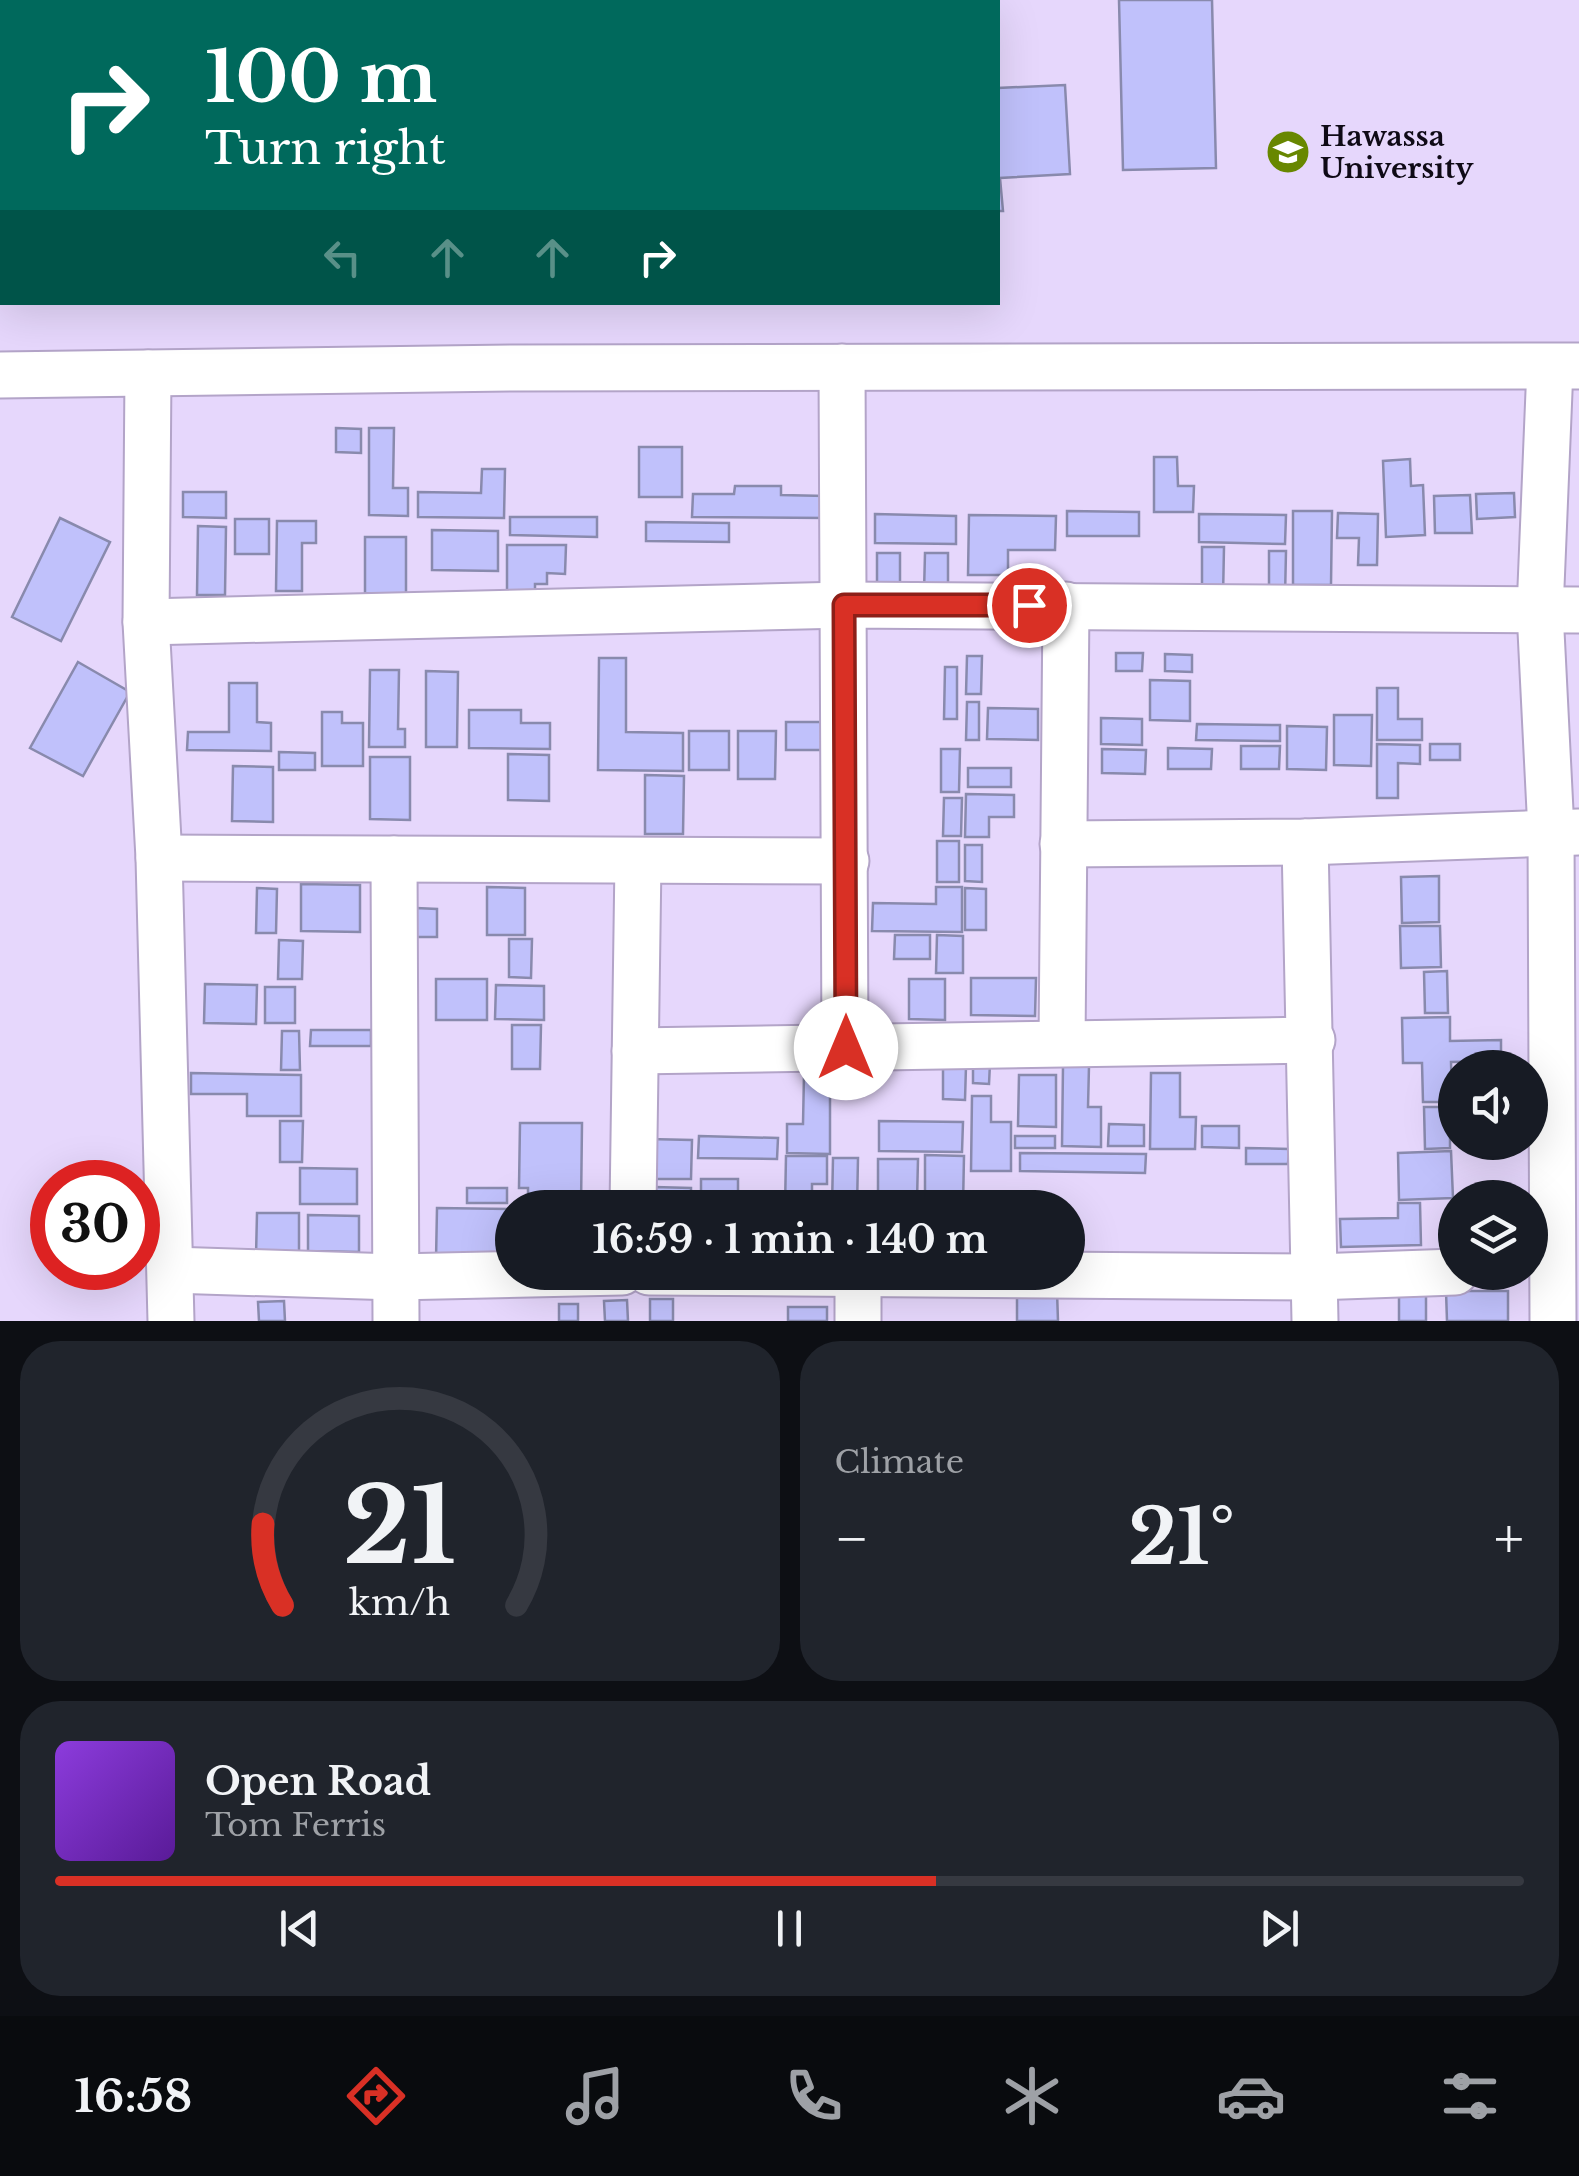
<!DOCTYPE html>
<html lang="en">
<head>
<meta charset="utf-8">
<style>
	:root { --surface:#171b24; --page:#20242c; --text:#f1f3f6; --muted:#9ea1a6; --line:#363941; --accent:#d93025 }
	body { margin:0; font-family:"Libre Baskerville",serif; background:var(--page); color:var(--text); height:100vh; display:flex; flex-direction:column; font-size:38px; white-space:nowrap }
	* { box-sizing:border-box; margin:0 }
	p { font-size:32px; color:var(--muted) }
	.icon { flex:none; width:55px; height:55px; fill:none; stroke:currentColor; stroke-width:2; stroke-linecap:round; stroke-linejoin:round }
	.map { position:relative; height:1321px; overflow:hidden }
	.side { display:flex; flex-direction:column; gap:20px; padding:20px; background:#0d0f14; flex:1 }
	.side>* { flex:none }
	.guide { position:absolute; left:0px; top:0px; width:1000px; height:305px; box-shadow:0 10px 40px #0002; background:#00695c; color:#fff; overflow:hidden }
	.controls { position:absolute; left:1438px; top:1050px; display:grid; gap:20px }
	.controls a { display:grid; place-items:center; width:110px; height:110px; border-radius:50%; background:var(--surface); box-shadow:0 10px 40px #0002; font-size:50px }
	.speed { position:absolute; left:30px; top:1160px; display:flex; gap:20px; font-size:50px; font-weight:700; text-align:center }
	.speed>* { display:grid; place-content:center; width:130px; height:130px; border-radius:50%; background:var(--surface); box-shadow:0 10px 40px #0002; line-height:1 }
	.speed .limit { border:15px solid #d22; background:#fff; color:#111 }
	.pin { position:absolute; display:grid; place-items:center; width:85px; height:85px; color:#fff; margin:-42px; border:5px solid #fff; border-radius:50%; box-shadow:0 2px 10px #0007 }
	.me { position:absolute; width:110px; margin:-55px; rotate:0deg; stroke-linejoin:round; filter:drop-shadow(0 0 8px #0008) }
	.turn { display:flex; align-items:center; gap:35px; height:210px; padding:0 40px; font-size:45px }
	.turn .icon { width:130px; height:130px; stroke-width:2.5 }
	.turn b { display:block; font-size:70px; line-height:85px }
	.lanes { display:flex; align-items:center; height:95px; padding:0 40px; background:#0003; justify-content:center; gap:50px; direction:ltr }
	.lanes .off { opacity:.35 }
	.big { font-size:75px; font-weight:800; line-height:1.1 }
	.side .tile { flex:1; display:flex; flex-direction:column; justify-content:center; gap:15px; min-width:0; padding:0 35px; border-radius:40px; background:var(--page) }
	.side .dial { align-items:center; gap:0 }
	.dial svg { height:260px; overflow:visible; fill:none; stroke:var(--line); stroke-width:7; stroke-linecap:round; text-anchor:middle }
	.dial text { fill:var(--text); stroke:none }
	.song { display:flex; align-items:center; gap:30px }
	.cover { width:120px; height:120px; border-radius:15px; background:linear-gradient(135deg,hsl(270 70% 55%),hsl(270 70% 35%)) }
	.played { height:10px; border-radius:5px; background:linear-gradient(90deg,var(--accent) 60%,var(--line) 60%) }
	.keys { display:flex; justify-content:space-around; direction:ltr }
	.heat { display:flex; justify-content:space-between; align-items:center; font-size:55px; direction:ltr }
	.side .tiles { flex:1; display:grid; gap:20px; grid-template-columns:1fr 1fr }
	.tile:last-child { grid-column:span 2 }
	.trip { position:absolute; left:495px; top:1190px; width:590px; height:100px; border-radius:50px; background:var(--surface); box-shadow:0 10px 40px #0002; font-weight:800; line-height:100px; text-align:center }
	.dock { display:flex; height:160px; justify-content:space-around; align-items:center; background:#090b0e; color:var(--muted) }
	.dock .icon { width:70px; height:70px }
	.dock .current { color:var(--accent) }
	.dock b { font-size:45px; color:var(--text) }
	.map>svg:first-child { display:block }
	.building { fill:#c0c1fb; stroke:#898aad; stroke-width:2.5 }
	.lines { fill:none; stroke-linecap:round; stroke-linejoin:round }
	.minor-casing { stroke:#b3a4c8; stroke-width:49 }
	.minor { stroke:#fff; stroke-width:45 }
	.route-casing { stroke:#8d1f18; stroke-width:25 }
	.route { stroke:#d93025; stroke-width:18 }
	.labels { text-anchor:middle; stroke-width:10; stroke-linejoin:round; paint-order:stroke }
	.poi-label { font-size:28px; font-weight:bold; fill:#0f0a16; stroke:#e6d7fc; text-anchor:start }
</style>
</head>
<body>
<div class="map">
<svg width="1579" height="1321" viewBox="0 0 1579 1321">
	<rect width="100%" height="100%" fill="#e6d7fc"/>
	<g class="building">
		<path d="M1119 0H1212L1216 168 1123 170Z"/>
		<path d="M1065 85 1070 174 1000 178 1003 211H998V88Z"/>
		<path d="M336 428 361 429V453L336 452Z"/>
		<path d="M369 428H394L393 488H408V516L369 515Z"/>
		<rect x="639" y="447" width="43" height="50"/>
		<path d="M1154 457H1177L1178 486H1194L1193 512H1154Z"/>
		<path d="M1410 459 1411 486 1423 485 1425 535 1386 537 1383 461Z"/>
		<path d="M482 469H505L504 518 418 517V492L481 493Z"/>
		<path d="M735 486H781V495L826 496V518L692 517 693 494H734Z"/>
		<path d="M183 492H226V518L183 517Z"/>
		<path d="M1514 493 1515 517 1477 519 1476 494Z"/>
		<path d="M1470 495 1472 533H1435L1434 496Z"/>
		<path d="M1067 511 1139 512V536H1067Z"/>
		<path d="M1293 511H1332L1331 585H1293Z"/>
		<path d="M1338 513 1378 514 1377 565H1358L1359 538H1337Z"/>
		<path d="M875 514 956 516V544L875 543Z"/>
		<path d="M1199 514 1286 515 1285 544 1199 542Z"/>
		<path d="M969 515 1056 516 1055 550H1008V575H968Z"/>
		<path d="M510 517H597V537L510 535Z"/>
		<path d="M60 518 110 542 61 641 12 617Z"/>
		<rect x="235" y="519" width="34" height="35"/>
		<path d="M277 521H316V543H302V591H276Z"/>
		<path d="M646 522 729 523V542L646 541Z"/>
		<path d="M198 526 226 527 225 595H197Z"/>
		<path d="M432 530 498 531V571L432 570Z"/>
		<path d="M365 537H406V594L365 593Z"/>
		<path d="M507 545H566L565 574 547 573V584H535V601L507 600Z"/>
		<path d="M1202 547H1224L1223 597H1202Z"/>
		<path d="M1269 551H1286L1285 597H1269Z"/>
		<rect x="877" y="553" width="23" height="41"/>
		<path d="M925 553H948V593L924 592Z"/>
		<path d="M1116 653H1143L1142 671H1116Z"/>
		<path d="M1165 654 1192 655V672L1165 671Z"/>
		<path d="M967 656H982L981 694H966Z"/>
		<path d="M599 658H626V732L683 733V771L598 770Z"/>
		<path d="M78 662 130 692 83 776 30 748Z"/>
		<path d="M945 667H957V719H944Z"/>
		<path d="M370 670H399L398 729H405V747H369Z"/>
		<path d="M426 671 458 672 457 747H426Z"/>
		<path d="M1150 680 1190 681V721L1150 720Z"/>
		<path d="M229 683H257V722L271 723V751L187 750 188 732H229Z"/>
		<path d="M1377 688H1398V719H1422V740H1377Z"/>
		<path d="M967 702H979V740H966Z"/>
		<path d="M988 708 1038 709V740L987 739Z"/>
		<path d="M469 710H521V723H550V749L469 748Z"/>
		<path d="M322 712H342V723H363V766H322Z"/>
		<path d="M1334 715H1372L1371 766 1334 765Z"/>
		<path d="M1101 718 1142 719V745L1101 744Z"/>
		<path d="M786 722H826L825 750H786Z"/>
		<path d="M1197 724 1280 725V741L1196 740Z"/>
		<path d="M1287 726 1327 727 1326 770 1287 769Z"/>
		<rect x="689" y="731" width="40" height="39"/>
		<path d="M738 731H776L775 779H738Z"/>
		<path d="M1377 744 1420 745V764L1398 763V798H1377Z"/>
		<rect x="1430" y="744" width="30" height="16"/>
		<path d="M1241 746H1280L1279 769H1241Z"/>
		<path d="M1168 748 1212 749 1211 769H1168Z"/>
		<path d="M941 749H960L959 792H941Z"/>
		<path d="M1102 749 1146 750 1145 774 1102 773Z"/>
		<path d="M279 752 315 753V770H279Z"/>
		<path d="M508 754 549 755V801L508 800Z"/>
		<path d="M370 757H410V820L370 819Z"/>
		<path d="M233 766 273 767V822L232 821Z"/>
		<rect x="968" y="768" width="43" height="19"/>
		<path d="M645 775 684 776 683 834H645Z"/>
		<path d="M966 794 1014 795V817H989V837H965Z"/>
		<path d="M944 798H962L961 836H943Z"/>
		<rect x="937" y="841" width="22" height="41"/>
		<path d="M965 845H982V882L965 881Z"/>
		<path d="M1439 876V922L1402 923 1401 877Z"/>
		<path d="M301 884 360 885V932L301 931Z"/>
		<path d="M487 887 525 888V935H487Z"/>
		<path d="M936 887H962V932L872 931 873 903 936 904Z"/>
		<path d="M257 888 277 889 276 933H256Z"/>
		<path d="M965 888 986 889V930H965Z"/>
		<path d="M416 908 437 909V937H416Z"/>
		<path d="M1400 926H1440L1441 967 1401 968Z"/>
		<path d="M895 935H930V959H894Z"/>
		<path d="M937 935 963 936V973H936Z"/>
		<path d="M509 939H532L531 978 509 977Z"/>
		<path d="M279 940 303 941 302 979H278Z"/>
		<path d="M1447 971 1448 1013H1425L1424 972Z"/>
		<path d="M971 978H1036L1035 1016 971 1015Z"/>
		<rect x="436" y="979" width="51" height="41"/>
		<path d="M909 979H945V1020L909 1019Z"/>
		<path d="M205 984 257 985 256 1024 204 1023Z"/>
		<path d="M496 985 544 986V1020L495 1019Z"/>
		<rect x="265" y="987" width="30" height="36"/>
		<path d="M1450 1017V1041L1501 1040V1061L1451 1062 1452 1102H1423L1422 1063H1403L1402 1018Z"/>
		<path d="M512 1025H541L540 1069H512Z"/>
		<path d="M311 1030H371V1046H310Z"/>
		<path d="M282 1031H299L300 1070H281Z"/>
		<path d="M973 1063H990L989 1084 973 1083Z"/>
		<path d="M943 1065 966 1066 965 1100 943 1099Z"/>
		<path d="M1063 1066H1089L1088 1107H1101V1147L1062 1146Z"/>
		<path d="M191 1073 301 1075V1116H247V1094H191Z"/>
		<path d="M1151 1073H1180V1117H1196L1195 1149H1150Z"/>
		<path d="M804 1075H830V1154L787 1153V1124H803Z"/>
		<path d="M1019 1075H1056V1127L1018 1126Z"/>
		<path d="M972 1096H991V1122H1011V1171H971Z"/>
		<path d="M1424 1107H1450V1148L1425 1149Z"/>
		<path d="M280 1121H303L302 1162H280Z"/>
		<path d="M879 1121 963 1122 962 1152 879 1151Z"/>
		<path d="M520 1123H582L581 1207 528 1206V1188H519Z"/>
		<path d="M1109 1124 1144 1125V1146H1108Z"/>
		<path d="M1202 1126H1239V1148L1202 1147Z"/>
		<path d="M699 1136 778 1138 777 1159 698 1158Z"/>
		<rect x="1015" y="1136" width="40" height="12"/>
		<path d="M648 1139 692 1140 691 1179H647Z"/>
		<path d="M1246 1148 1289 1149 1288 1164H1246Z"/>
		<path d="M1451 1151 1453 1198 1399 1200 1398 1153Z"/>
		<path d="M1020 1153 1146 1154 1145 1173 1020 1171Z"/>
		<path d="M925 1155 964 1156 963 1206 925 1208Z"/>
		<path d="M786 1156H827V1184H812V1208H785Z"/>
		<path d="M833 1158H858L857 1208H832Z"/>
		<path d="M878 1159H918L917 1201H902V1208H878Z"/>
		<path d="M300 1168 357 1169V1204H300Z"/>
		<rect x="701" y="1179" width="37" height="29"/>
		<path d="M654 1187 691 1188V1208H654Z"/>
		<rect x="467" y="1188" width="40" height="15"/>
		<path d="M1398 1203H1420L1421 1245 1341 1247 1340 1219 1398 1218Z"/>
		<path d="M437 1208 512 1209V1261L436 1260Z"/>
		<path d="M257 1213H299V1257L256 1256Z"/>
		<path d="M308 1215 359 1216V1252L308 1251Z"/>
		<path d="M1426 1288V1321H1399V1289Z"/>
		<path d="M1017 1291H1057L1058 1321H1017Z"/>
		<path d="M1446 1291H1508V1321H1447Z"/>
		<rect x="650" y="1299" width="23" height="22"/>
		<path d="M627 1300 628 1321H605L604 1301Z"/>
		<path d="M284 1301 285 1321H259L258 1302Z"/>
		<rect x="559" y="1304" width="19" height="17"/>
		<rect x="788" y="1307" width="39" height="14"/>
	</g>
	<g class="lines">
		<defs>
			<g id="minor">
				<path d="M842 367 845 1048"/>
				<path d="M1550 367 1540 611 1551 831 1553 1321"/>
				<path d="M148 373 146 622 159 858 171 1321"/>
				<path d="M0 375 511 368 1579 366"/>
				<path d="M146 622 844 605 1579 610"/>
				<path d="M1305 842 1315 1321"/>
				<path d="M1063 844 1305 842 1579 832"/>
				<path d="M159 858 846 861"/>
				<path d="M394 859 396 1321"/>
				<path d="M1062 1043 1066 605"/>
				<path d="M635 1051 1312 1040"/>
				<path d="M633 1208 638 861"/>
				<path d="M171 1270 395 1277 622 1272"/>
				<path d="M649 1272 1315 1277 1455 1272"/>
				<path d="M858 1275V1321"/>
			</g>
		</defs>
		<use href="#minor" class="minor-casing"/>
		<use href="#minor" class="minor"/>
	</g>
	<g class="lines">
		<defs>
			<path id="route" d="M846 1048 844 605H1029"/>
		</defs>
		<use href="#route" class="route-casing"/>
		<use href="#route" class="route"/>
	</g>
	<defs>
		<symbol id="university-disc" viewBox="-11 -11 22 22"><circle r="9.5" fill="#688700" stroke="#e6d7fc"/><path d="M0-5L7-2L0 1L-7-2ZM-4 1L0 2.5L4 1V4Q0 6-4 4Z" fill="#fff"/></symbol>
	</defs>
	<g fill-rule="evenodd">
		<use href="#university-disc" x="1263" y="127" width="50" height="50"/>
	</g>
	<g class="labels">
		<g class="poi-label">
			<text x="1320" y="146">Hawassa<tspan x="1320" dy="32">University</tspan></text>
		</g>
	</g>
</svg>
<div class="controls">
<a><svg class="icon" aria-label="sound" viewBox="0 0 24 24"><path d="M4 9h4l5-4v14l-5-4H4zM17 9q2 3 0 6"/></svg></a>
<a><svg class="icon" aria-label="layers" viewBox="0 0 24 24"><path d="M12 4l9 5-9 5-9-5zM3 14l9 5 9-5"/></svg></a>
</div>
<div class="speed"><div class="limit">30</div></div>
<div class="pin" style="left:1029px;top:605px;background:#d93025"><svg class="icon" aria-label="arrive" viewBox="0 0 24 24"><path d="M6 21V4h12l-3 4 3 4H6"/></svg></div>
<svg class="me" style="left:846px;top:1048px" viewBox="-20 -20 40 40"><circle r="19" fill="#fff"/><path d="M0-13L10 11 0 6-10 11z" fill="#d93025"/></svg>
<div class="trip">16:59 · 1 min · 140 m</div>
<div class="guide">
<div class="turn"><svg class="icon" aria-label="right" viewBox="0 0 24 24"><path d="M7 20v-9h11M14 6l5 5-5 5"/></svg><div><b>100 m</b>Turn right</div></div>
<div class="lanes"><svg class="icon off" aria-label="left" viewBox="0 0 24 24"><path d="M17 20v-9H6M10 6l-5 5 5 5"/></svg><svg class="icon off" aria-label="ahead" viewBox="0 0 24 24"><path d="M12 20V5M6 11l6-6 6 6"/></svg><svg class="icon off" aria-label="ahead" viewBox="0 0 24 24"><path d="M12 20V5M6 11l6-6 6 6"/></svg><svg class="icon" aria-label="right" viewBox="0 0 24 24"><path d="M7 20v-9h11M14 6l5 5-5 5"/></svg></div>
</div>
</div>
<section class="side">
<div class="tiles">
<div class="tile dial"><svg viewBox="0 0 100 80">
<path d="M14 69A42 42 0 1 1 86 69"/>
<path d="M14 69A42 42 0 0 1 8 44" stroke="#d93025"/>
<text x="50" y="56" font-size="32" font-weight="700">21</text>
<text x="50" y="72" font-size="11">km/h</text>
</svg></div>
<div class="tile"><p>Climate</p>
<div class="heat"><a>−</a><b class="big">21°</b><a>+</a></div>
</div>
<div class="tile">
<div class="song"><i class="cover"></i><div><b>Open Road</b><p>Tom Ferris</p></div></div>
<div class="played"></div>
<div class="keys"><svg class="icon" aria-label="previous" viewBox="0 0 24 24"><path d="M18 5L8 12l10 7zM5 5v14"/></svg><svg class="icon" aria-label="pause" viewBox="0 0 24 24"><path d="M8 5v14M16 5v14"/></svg><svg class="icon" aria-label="next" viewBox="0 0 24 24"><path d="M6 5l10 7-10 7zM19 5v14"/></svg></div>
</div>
</div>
</section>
<nav class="dock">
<b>16:58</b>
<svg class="icon current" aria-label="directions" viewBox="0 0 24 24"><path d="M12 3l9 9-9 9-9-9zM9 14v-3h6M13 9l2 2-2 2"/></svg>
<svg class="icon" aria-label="music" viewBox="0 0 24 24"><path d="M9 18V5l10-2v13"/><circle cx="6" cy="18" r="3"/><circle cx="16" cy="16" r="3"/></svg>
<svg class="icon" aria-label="phone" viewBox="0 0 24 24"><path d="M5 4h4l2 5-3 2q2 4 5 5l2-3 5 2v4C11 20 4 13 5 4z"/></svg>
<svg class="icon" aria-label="climate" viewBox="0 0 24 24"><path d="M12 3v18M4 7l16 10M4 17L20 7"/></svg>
<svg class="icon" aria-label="car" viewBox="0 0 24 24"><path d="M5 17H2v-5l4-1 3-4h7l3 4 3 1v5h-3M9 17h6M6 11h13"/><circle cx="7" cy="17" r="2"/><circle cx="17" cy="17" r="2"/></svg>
<svg class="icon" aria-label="filters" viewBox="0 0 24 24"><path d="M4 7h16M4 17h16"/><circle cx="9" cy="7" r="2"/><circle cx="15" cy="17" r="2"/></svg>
</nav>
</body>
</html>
